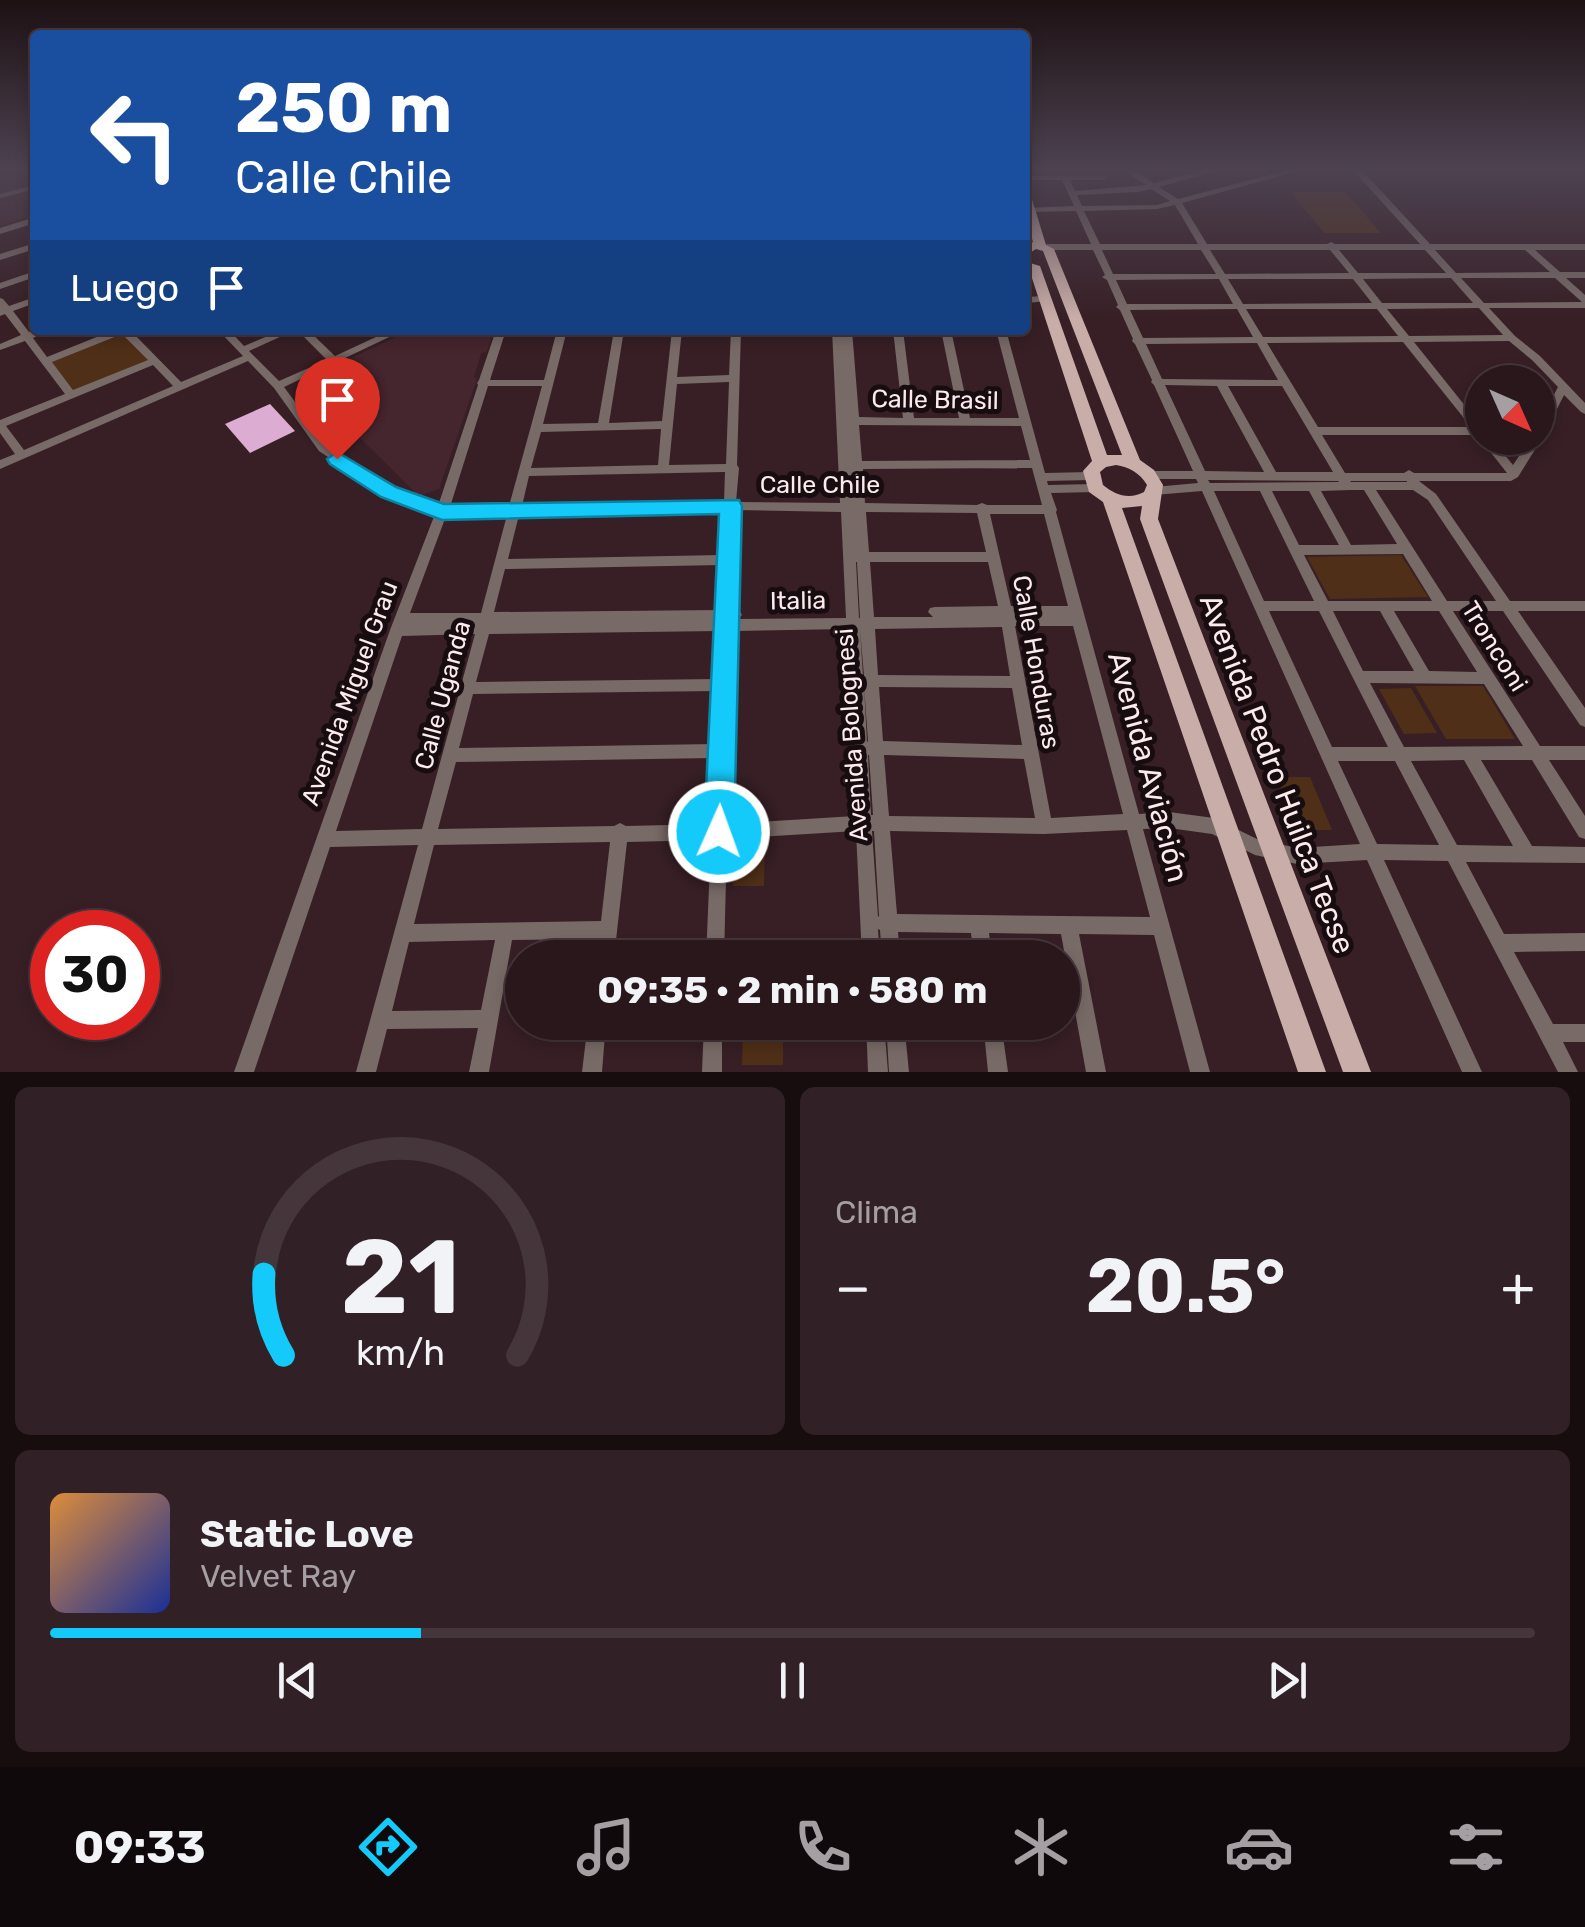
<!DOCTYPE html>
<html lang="es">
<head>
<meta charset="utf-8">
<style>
	:root { --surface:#29171c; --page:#312025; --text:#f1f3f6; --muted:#a59fa3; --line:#45363b; --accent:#14cafb }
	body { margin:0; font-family:Rubik,sans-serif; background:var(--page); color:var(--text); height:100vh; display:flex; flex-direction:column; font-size:38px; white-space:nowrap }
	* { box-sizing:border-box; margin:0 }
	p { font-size:32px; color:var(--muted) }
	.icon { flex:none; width:55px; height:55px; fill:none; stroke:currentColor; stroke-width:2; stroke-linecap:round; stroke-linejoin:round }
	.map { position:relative; height:1072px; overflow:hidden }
	.side { display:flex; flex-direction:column; gap:15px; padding:15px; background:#170d0f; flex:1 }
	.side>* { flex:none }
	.top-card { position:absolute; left:30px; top:30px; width:1000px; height:305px; border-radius:10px; box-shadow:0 5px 15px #0003,0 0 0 2px var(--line); background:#1a4fa0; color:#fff; overflow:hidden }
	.needle { width:65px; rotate:135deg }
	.controls { position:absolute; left:1465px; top:365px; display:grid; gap:20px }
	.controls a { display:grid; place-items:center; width:90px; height:90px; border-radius:50%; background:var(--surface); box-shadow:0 5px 15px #0003,0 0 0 2px var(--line); font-size:50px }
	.speed { position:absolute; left:30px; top:910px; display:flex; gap:20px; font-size:50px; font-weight:700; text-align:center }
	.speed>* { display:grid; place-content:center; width:130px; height:130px; border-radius:50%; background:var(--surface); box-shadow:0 5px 15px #0003,0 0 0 2px var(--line); line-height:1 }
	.speed .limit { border:15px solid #d22; background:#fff; color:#111 }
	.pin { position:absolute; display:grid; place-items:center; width:85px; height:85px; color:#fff; margin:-102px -42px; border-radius:50% 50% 50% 0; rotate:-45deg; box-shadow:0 0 10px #0007 }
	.pin .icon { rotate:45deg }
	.me { position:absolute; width:110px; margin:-55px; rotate:2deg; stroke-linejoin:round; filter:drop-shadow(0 0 8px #0008) }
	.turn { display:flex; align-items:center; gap:35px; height:210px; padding:0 40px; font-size:45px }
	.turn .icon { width:130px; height:130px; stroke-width:2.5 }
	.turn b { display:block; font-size:70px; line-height:85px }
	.then { display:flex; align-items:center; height:95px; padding:0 40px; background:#0003; gap:20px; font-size:38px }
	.big { font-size:75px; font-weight:700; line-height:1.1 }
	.side .widget { flex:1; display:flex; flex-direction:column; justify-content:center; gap:15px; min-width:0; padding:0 35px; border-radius:15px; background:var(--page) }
	.side .dial { align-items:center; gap:0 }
	.dial svg { height:260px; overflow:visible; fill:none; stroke:var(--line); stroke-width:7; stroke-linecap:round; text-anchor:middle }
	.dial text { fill:var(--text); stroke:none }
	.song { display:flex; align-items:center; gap:30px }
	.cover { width:120px; height:120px; border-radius:15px; background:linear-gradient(135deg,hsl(30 70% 55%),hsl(230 70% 35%)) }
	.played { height:10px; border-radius:5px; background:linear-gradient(90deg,var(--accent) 25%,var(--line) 25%) }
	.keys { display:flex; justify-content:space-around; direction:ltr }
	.heat { display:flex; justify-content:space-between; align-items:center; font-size:55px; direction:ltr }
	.side .tiles { flex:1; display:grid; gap:15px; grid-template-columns:1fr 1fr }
	.widget:last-child { grid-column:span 2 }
	.trip { position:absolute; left:505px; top:940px; width:575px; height:100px; border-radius:50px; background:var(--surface); box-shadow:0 5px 15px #0003,0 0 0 2px var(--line); font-weight:700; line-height:100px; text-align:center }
	.menu { display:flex; height:160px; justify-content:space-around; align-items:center; background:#10090b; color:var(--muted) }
	.menu .icon { width:70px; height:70px }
	.menu .current { color:var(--accent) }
	.menu b { font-size:45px; color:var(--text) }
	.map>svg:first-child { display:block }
	.built { fill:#45252e }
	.green { fill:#4f2f17 }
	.building { fill:#ddacd2 }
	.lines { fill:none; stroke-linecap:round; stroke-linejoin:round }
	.minor { fill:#786a67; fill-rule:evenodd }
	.major { fill:#c9ada8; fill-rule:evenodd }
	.route { fill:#14cafb; stroke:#0d83a3; stroke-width:2.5 }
	.labels { text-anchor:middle; stroke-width:10; stroke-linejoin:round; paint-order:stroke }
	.street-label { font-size:25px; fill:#fceaee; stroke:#170c0f }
	.near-street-label { font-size:30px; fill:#fceaee; stroke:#170c0f }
</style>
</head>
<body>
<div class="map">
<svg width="1585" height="1072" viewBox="0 0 1585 1072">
	<rect width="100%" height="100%" fill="#371f25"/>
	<g class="built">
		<path d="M0 169H35V215L0 226Z"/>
		<path d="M411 330H494L487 351 481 354 474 377 477 379 439 489 419 496 302 381Z"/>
	</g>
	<g class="green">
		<path d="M1291 192H1345L1381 233H1324Z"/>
		<path d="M121 332 150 361 75 392 51 361Z"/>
		<path d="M1401 555 1428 597 1330 599 1307 557Z"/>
		<path d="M1415 686H1483L1515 739H1446Z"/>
		<path d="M1411 688 1437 733 1404 734 1379 689Z"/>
		<path d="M1277 777H1310L1332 830H1298Z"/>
		<path d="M735 840H765L764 886H733Z"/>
		<path d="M743 1023H783V1065H742Z"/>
	</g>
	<path class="building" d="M270 404 295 431 250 453 225 424Z"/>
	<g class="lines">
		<g class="minor">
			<path d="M1122 169H1132L1154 183 1208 169H1222L1159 187 1178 199 1292 169H1306L1182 203 1207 244H1327L1331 242 1335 244H1420L1352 169H1361L1430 244H1585V250H1535L1560 272H1585V278H1566L1585 295V308H1489L1515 336 1540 356 1585 403V414L1581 412 1564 395 1544 435 1518 477 1511 481H1419L1436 494 1510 601H1585V611H1518L1585 708V727L1580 725 1503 611H1453L1540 746H1585V760H1549L1585 816V839L1579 837 1532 760H1481L1532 846 1585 847V863L1466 862 1504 934 1585 933V951L1514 952 1553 1024H1585V1042H1563L1578 1072H1558L1448 861 1384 860 1482 1072H1462L1367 860 1297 864 1255 855 1212 834 1169 828 1143 829 1210 1072H1190L1154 935 1079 934 1106 1072H1086L1061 934 989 933 992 958H974L971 933 898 932 900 958H882L880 930 878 929 880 958H862L856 831 727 839 724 958H706L711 840 627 842 614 958H596L598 939 512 940 489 1072H469L478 1028 387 1029 376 1072H356L418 845 330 847 254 1072H234L390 630 435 514 385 495 319 451 274 388 248 361 0 469V460L15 454 0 433V420L65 394 25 341 0 350V344L21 335 5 314 0 316V298L3 299 9 306 35 297V303L13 311 29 332 35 330H49L33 338 47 357 114 330H130L181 382 243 356 218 330H229L244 346 282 330H295L249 351 279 381 327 360 297 330H308L335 356 391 330H404L284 387 327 445 393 489 438 506 478 385 477 383 479 380 496 330H506L490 380H544L557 330H567L543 424 598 423 614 330H624L609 423 662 421 672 330H682L677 377 729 375 731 330H741L737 465 739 468 736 502 840 503 832 330H842L847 417 842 330H852L859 417 903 418 893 330H903L914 418H959L941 330H951L970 418H1019L996 330H1006L1045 473 1090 472 1096 476 1090 480 1047 481 1048 485 1095 484 1101 488 1095 492 1051 493 1057 510 1056 512 1139 814 1169 812 1214 818 1257 839 1297 848 1360 844 1202 491 1154 495 1148 491 1154 487 1198 483 1196 479H1150L1144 475 1150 471H1193L1154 385 1151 382 1152 380 1135 344 1132 341 1133 339 1120 310 1116 307 1118 305 1107 280 1102 277 1105 275 1093 250H1047L1043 247 1047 244H1091L1076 211 1025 212V208L1074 206 1062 180H1025V176H1103L1107 178 1103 180H1070L1075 191 1146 185ZM1151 189 1170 201 1157 205 1082 206 1077 195 1138 192ZM1175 205 1198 244H1100L1084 211 1157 209ZM1102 250H1201L1216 274H1113ZM1210 250H1330L1349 273 1225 274ZM1339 250H1425L1446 273H1358ZM1435 250H1525L1550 272 1456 273ZM1451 278 1473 303H1382L1363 279ZM1461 278H1555L1582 302 1484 303ZM1219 279 1233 304H1127L1116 280ZM1228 279H1353L1372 303 1243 304ZM1479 308 1503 335 1409 336 1387 309ZM1237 309 1253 337 1143 338 1130 310ZM1246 309H1377L1398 336 1263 337ZM122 334 148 360 73 390 52 362ZM1509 341 1532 360 1558 387 1538 425V438H1531L1513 465 1491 438H1482V427L1414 342ZM1403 342 1471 427H1318L1267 343ZM1257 343 1278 380 1162 379 1146 344ZM153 365 173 386 24 450 6 426ZM729 382 726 464 669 465 677 384ZM1165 385 1217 386 1264 472 1205 471ZM488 386H542L509 506 450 507ZM1228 386H1282L1333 472H1276ZM859 425 1021 426 1030 460 862 461ZM661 429 658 465 531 468 541 432ZM1322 435H1477L1507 473H1414L1409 470 1404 473H1345ZM1032 468 1042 505H987L982 503 977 505 865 503 863 469ZM725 472 724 502 522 506 529 476ZM1208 480 1338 481 1339 482 1210 483ZM1350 481H1407V482H1351ZM1350 490H1364L1397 544 1351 545 1321 491ZM1376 490H1413L1428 500 1496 601H1447ZM1214 491H1260L1314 601H1264ZM1272 491H1309L1339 545H1299ZM736 510 841 512 846 618 738 619 742 615 740 611 733 610ZM724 511 722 555 508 559 519 515ZM866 512 977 513 986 552H869ZM990 514H1044L1068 606H1011ZM507 515 481 613H410L446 516ZM1403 554 1432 601H1328L1304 555ZM856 562H857L860 618H859ZM870 562H988L998 606 935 607 930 608 928 612 933 617H874ZM722 565 720 610 494 612 505 569ZM1269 611H1319L1388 747H1332ZM1333 611H1380L1414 671H1363ZM1394 611H1439L1477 672 1429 671ZM1015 626H1073L1123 814 1051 818ZM1002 627 1010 676 878 675 875 629ZM846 629 855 816 728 824 733 631ZM860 629 864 676H863ZM719 631 717 679 476 682 489 634ZM475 634 422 829 336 831 402 636ZM1370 683 1484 684 1523 746 1404 747ZM864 686 868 741 867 742ZM879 687 1012 688 1022 745 883 741ZM717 691 715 744 459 748 473 694ZM868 755H869L873 815H871ZM884 755 1024 759 1035 818 889 816ZM714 758 711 824 626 826 620 823 614 826 438 829 456 762ZM1464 760 1513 846 1457 845 1411 761ZM1338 761H1395L1439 845 1377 844ZM1127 830 1150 917 897 914 890 831 1044 834ZM872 831H874L879 916 878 917ZM610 842 601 921 414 924 434 845ZM495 940 481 1010 392 1011 409 942Z"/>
			<path d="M35 185V189L0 198V194Z"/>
			<path d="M35 217V223L0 234V228Z"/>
			<path d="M35 243V249L0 260V254Z"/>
			<path d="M35 271V277L0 289V283Z"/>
			<path d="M1046 296 1051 299 1049 301 1025 303V297Z"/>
			<path d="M588 1022H606L602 1072H582Z"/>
			<path d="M704 1022H722V1072H702Z"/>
			<path d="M866 1022H884L888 1072H868Z"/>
			<path d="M886 1022H904L909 1072H889Z"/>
			<path d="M983 1022H1001L1008 1072H988Z"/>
		</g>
		<path class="major" d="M1025 193 1031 196 1046 245 1054 249 1140 460 1154 470 1163 485 1158 519 1371 1072H1343L1140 519 1142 506 1122 508 1326 1072H1298L1103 502 1089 492 1083 471 1092 461 1028 266 1030 263 1040 266 1107 455H1122L1043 251 1036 249 1025 256V246L1033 242 1025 215ZM1116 465C1129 467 1140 473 1147 485L1144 492C1129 500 1115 495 1103 485L1100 472 1106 467Z"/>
	</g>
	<linearGradient id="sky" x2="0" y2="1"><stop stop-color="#1e1114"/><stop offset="0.53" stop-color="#4d4251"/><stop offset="1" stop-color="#4d4251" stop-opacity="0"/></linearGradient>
	<rect width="1585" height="319" fill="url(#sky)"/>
	<path class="route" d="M337 452 396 487 444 504 739 500 742 506 734 832 730 842 719 846 709 842 704 832 719 514 442 520 381 497 330 464 327 459Z"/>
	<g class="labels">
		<g class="street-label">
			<text transform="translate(935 399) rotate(1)" y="9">Calle Brasil</text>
			<text x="820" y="493">Calle Chile</text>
			<text transform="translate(798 600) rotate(-1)" y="9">Italia</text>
			<text transform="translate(1495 646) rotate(58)" y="9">Tronconi</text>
			<text transform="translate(1037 662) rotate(80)" y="9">Calle Honduras</text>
			<text transform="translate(349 693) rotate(-70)" y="9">Avenida Miguel Grau</text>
			<text transform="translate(442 695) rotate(-75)" y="9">Calle Uganda</text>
			<text transform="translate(851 735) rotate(-94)" y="9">Avenida Bolognesi</text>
		</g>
		<g class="near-street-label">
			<text transform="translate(1148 767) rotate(75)" y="10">Avenida Aviación</text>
			<text transform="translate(1277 774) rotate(69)" y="10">Avenida Pedro Huilca Tecse</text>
		</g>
	</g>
</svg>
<div class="controls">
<a><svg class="needle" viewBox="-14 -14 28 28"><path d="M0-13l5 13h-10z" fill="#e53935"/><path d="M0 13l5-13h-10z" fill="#a59fa3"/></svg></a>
</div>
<div class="speed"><div class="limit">30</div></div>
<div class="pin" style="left:337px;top:459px;background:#d93025"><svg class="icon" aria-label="arrive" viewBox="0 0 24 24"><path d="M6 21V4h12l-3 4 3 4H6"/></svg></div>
<svg class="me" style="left:719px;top:832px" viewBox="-20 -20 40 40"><circle r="17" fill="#14cafb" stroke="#fff" stroke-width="3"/><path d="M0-11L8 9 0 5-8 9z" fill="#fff"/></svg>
<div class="trip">09:35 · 2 min · 580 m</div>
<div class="top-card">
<div class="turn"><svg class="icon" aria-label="left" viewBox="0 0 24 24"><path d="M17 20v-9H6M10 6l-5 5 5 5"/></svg><div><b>250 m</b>Calle Chile</div></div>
<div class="then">Luego<svg class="icon" aria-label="arrive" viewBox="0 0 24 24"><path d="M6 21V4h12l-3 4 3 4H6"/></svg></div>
</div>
</div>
<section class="side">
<div class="tiles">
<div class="widget dial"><svg viewBox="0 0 100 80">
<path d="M14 69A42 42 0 1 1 86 69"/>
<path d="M14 69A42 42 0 0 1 8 44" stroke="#14cafb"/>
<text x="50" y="56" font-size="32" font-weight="700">21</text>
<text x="50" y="72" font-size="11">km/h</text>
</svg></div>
<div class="widget"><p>Clima</p>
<div class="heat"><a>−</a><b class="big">20.5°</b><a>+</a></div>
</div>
<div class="widget">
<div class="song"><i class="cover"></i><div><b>Static Love</b><p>Velvet Ray</p></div></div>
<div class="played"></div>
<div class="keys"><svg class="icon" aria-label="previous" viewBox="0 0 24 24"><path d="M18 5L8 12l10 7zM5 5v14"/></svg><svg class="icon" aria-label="pause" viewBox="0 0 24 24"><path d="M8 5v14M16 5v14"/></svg><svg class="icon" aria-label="next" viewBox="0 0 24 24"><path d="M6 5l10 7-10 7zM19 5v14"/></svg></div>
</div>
</div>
</section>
<nav class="menu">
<b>09:33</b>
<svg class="icon current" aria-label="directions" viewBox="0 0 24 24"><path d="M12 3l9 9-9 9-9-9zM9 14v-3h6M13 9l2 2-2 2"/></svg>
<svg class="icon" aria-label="music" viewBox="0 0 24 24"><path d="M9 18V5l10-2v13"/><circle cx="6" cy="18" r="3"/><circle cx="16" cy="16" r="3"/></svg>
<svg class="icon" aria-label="phone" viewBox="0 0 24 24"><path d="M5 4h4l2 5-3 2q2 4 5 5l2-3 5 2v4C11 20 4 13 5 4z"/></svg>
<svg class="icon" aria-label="climate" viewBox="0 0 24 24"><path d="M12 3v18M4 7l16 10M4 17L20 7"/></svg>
<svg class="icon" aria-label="car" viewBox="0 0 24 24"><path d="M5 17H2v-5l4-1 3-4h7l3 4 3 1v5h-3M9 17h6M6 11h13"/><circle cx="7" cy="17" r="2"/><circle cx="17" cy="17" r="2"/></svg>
<svg class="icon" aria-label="filters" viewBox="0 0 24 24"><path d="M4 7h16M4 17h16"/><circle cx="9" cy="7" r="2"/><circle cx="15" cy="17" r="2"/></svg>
</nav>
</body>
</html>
